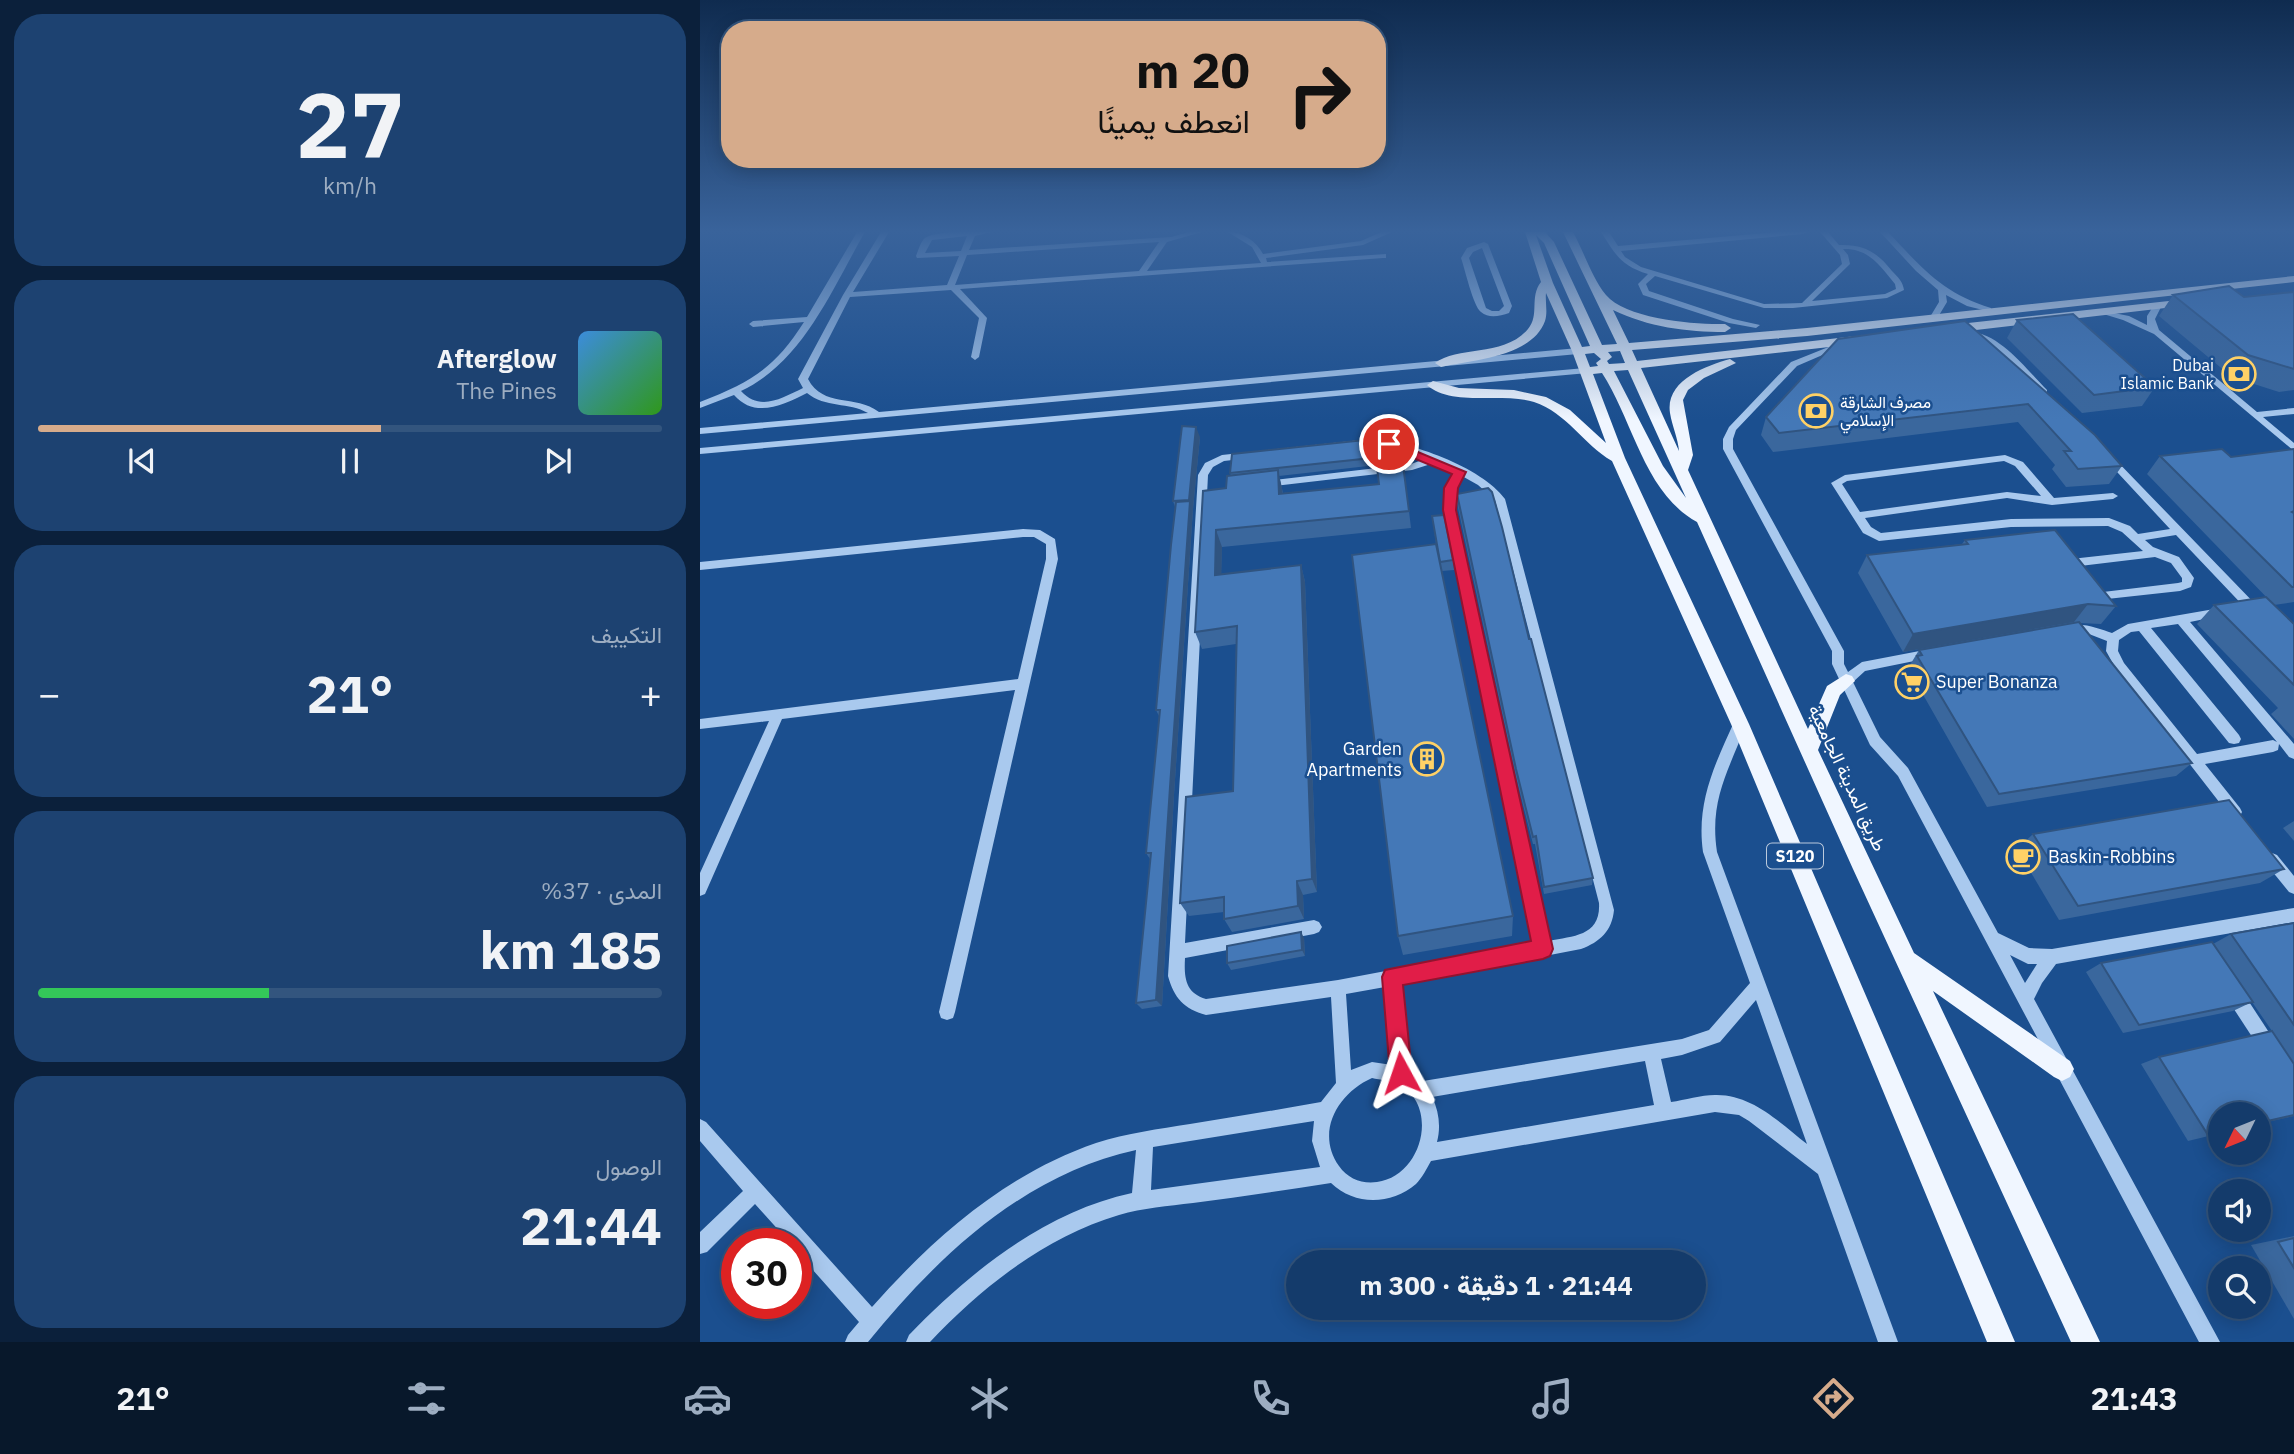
<!DOCTYPE html>
<html lang="ar">
<head>
<meta charset="utf-8">
<style>
	:root { --surface:#143b6b; --page:#1d4271; --text:#f1f3f6; --muted:#9dadc1; --line:#33557e; --accent:#d6ab8b }
	body { margin:0; font-family:"IBM Plex Sans",Vazirmatn,sans-serif; background:var(--page); color:var(--text); direction:rtl; height:100vh; display:flex; flex-direction:column; font-size:26px; white-space:nowrap }
	* { box-sizing:border-box; margin:0 }
	p { font-size:23px; color:var(--muted) }
	.icon { flex:none; width:38px; height:38px; fill:none; stroke:currentColor; stroke-width:2; stroke-linecap:round; stroke-linejoin:round }
	.map { position:relative; flex:1; overflow:hidden; direction:ltr }
	.side { display:flex; flex-direction:column; gap:14px; padding:14px; background:#0b203b; width:700px }
	.side>* { flex:none }
	.hud { position:absolute; left:21px; top:21px; width:665px; height:147px; border-radius:28px; box-shadow:0 4px 18px #0003,0 0 0 2px var(--line); direction:rtl; background:#d6ab8b; color:#111; overflow:hidden }
	.needle { width:46px; rotate:227deg }
	.tools { position:absolute; left:1508px; top:1102px; display:grid; gap:14px }
	.tools a { display:grid; place-items:center; width:63px; height:63px; border-radius:50%; background:var(--surface); box-shadow:0 4px 18px #0003,0 0 0 2px var(--line); font-size:35px }
	.speed { position:absolute; left:21px; top:1228px; display:flex; gap:14px; font-size:35px; font-weight:700; text-align:center }
	.speed>* { display:grid; place-content:center; width:91px; height:91px; border-radius:50%; background:var(--surface); box-shadow:0 4px 18px #0003,0 0 0 2px var(--line); line-height:1 }
	.speed .limit { border:10px solid #d22; background:#fff; color:#111 }
	.pin { position:absolute; display:grid; place-items:center; width:60px; height:60px; color:#fff; margin:-30px; border:4px solid #fff; border-radius:50%; box-shadow:0 2px 7px #0007 }
	.me { position:absolute; width:77px; margin:-38px; rotate:355deg; stroke-linejoin:round; filter:drop-shadow(0 0 5px #0008) }
	.turn { display:flex; align-items:center; gap:24px; height:147px; padding:0 21px; font-size:32px }
	.turn .icon { width:91px; height:91px; stroke-width:2.5 }
	.turn b { display:block; font-size:49px; line-height:60px }
	.big { font-size:52px; font-weight:800; line-height:1.1 }
	.side .tile { flex:1; display:flex; flex-direction:column; justify-content:center; gap:10px; min-width:0; padding:0 24px; border-radius:28px; background:var(--page) }
	.side .dial { align-items:center; gap:0 }
	.dial b { font-size:91px; line-height:1 }
	.song { display:flex; align-items:center; gap:21px }
	.cover { width:84px; height:84px; border-radius:10px; background:linear-gradient(135deg,hsl(210 70% 55%),hsl(110 70% 35%)) }
	.played { height:7px; border-radius:4px; background:linear-gradient(90deg,var(--accent) 55%,var(--line) 55%) }
	.keys { display:flex; justify-content:space-around; direction:ltr }
	.heat { display:flex; justify-content:space-between; align-items:center; font-size:38px; direction:ltr }
	.charge { height:10px; border-radius:5px; background:linear-gradient(90deg,#34c759 37%,var(--line) 0) }
	.trip { position:absolute; left:586px; top:1250px; width:420px; height:70px; border-radius:35px; background:var(--surface); box-shadow:0 4px 18px #0003,0 0 0 2px var(--line); font-weight:800; line-height:70px; text-align:center; direction:rtl }
	.tab-bar { display:flex; height:112px; justify-content:space-around; align-items:center; background:#08182b; color:var(--muted) }
	.tab-bar .icon { width:49px; height:49px }
	.tab-bar .current { color:var(--accent) }
	.tab-bar b { font-size:32px; color:var(--text) }
	main { display:flex; flex:1; min-height:0 }
	.map>svg:first-child { display:block }
	.lines { fill:none; stroke-linecap:round; stroke-linejoin:round }
	.minor { fill:#a9c9ee; fill-rule:evenodd }
	.major { fill:#f0f6ff; fill-rule:evenodd }
	.wall { fill:#3a679d; fill-rule:evenodd }
	.shaded-wall { fill:#305480 }
	.building { fill:#4478b7; stroke:#305480; stroke-width:2 }
	.route { fill:#e11d48; stroke:#92132f; stroke-width:2 }
	.labels { text-anchor:middle; stroke-width:5; stroke-linejoin:round; paint-order:stroke }
	.far-poi-label { font-size:16px; fill:#fff; stroke:#1b4f8f; text-anchor:end }
	.shield { fill:#1b4f8f; stroke:#bbcadd; stroke-width:2 }
	.shield-label { font-size:16px; font-weight:bold; fill:#fff }
	.poi-label { font-size:18px; fill:#fff; stroke:#1b4f8f; text-anchor:start }
	.street-label { font-size:18px; fill:#fff; stroke:#1b4f8f }
</style>
</head>
<body>
<main>
<div class="map">
<svg width="1594" height="1342" viewBox="0 0 1594 1342">
	<rect width="100%" height="100%" fill="#1b4f8f"/>
	<g class="lines">
		<g class="minor">
			<path d="M157 232H165C132 289 103 362 41 391 60 412 82 398 103 388L98 379 143 295 181 232H189L153 292 247 285 259 256 217 258 216 256C218 251 220 244 223 240 230 230 278 232 291 232L275 236 269 250 471 237 489 232H502L467 242 447 271 561 263 552 247 528 232C543 232 556 241 563 254L661 241 681 232H692L663 245 566 258 567 262 686 254V258H683L260 289 287 318 279 357 275 360 271 357 279 318 251 290 150 297 108 379C123 408 155 394 179 412L878 348 882 351 878 354 0 434V428L168 413C149 402 125 408 107 393 83 405 55 419 34 395L0 408V402C51 382 74 369 104 322L53 327 49 324 53 321 107 317ZM267 236 261 251 225 253 232 240ZM459 242 439 271 255 285 267 255Z"/>
			<path d="M901 232H909L918 246 1077 232H1107L1103 234 921 251 925 257 941 267 1064 304 1102 303 1142 264 1140 255 1120 232H1128L1139 245C1164 244 1177 252 1192 271 1198 277 1203 282 1204 290L1187 298 1093 308H1064L955 276 946 284 949 291 1033 319 1060 325 1056 328 1029 323 943 295 938 284 948 274C921 266 915 254 901 232ZM1143 249C1169 248 1180 266 1195 284L1196 289 1185 294 1112 301 1150 264 1148 255Z"/>
			<path d="M1180 232H1188C1222 268 1242 293 1291 308V312L1267 306 1246 295 1247 302 1238 317 1231 319 1230 317 1239 302 1238 290 1216 271Z"/>
			<path d="M784 242 788 244 812 306 809 313C800 316 789 319 781 312 773 306 765 269 761 258L767 248ZM782 248 804 306 799 311H792L786 308 769 258 773 252Z"/>
			<path d="M1454 305 1461 307 1455 319 1459 330 1557 412 1594 408V414L1563 417 1594 443V451L1454 334 1423 320 1400 313 1404 311 1429 316 1447 325V316Z"/>
			<path d="M1269 332C1298 331 1328 371 1347 390V394H1341L1297 349 1269 336Z"/>
			<path d="M1141 342 1148 344 1097 366 1036 430 1033 439V449L1144 651V664L1148 672 1162 662 1230 649 1234 651 1236 654 1234 657 1165 671 1153 682 1180 737 1208 768 1298 933 1329 948 1352 949 1594 908V922L1356 964 1342 983 1334 999 1520 1342H1499L1198 776 1170 745 1132 664V651L1023 449V439L1029 427 1091 362ZM1310 955 1328 964H1337L1325 983Z"/>
			<path d="M885 368 888 369V373L0 454V448Z"/>
			<path d="M670 439C709 441 782 467 805 499L914 910C912 931 900 942 881 949L701 984 709 1071 723 1081 982 1039 1009 1030 1050 983 1003 852C996 802 1015 764 1035 720L1040 719 1045 720 1046 724C1029 771 1009 799 1017 852L1198 1342H1178L1118 1174 1049 1121 1039 1115 1015 1112 731 1161C727 1168 722 1178 716 1184 691 1205 655 1206 631 1183 585 1190 539 1197 493 1203 468 1206 443 1208 419 1215 345 1237 282 1287 230 1342H206L209 1335C270 1272 344 1212 432 1193L436 1150C323 1175 238 1256 168 1342H145L148 1335 159 1322 96 1251V1244H91L55 1204 7 1252 0 1254V1232L43 1191 0 1141V1119L6 1122 172 1307C234 1237 306 1174 396 1143 427 1133 459 1129 490 1124 534 1117 577 1110 621 1102L636 1083 631 997 506 1015C484 1009 474 998 468 976L498 475 505 463 522 455ZM666 445 693 448 725 459 711 464 565 481 560 484 565 487 712 470 734 463 755 472 746 488 744 510 834 943 638 980 506 999C485 993 484 977 485 958L614 934 619 932 622 927 619 922 614 920 485 943 508 475 513 467 524 461ZM762 476 778 485 795 500 899 903C901 936 874 936 849 941L754 510 756 488ZM685 987 692 1065 672 1062 651 1070 646 994ZM1056 1000 1107 1144C1080 1123 1052 1094 1015 1095 1001 1095 985 1100 971 1102L961 1059 982 1055 1020 1042ZM945 1061 954 1105 737 1142C741 1127 739 1111 732 1097ZM672 1078C680 1080 691 1080 699 1084 740 1107 722 1176 677 1182 662 1184 648 1179 639 1166 615 1132 638 1093 672 1078ZM614 1121 612 1141 620 1167 451 1190 453 1147Z"/>
			<path d="M1408 454 1411 455 1559 608 1561 611 1559 614H1551L1476 535 1445 540 1453 547 1479 557 1494 578 1491 587 1480 591 1407 599 1403 598 1401 595 1403 592 1478 583 1482 582V578L1471 563 1455 557 1380 566 1376 565 1374 562 1376 559 1380 558 1443 551 1422 532 1408 526 1311 527 1179 541 1163 533 1131 483 1145 475 1305 455 1323 462 1354 498 1413 493 1418 496 1413 499 1352 505 1307 498 1165 518 1171 527 1181 533 1311 519 1409 518 1430 526 1438 534 1470 529 1405 459V455ZM1304 461 1315 466 1341 496 1307 492 1160 512 1142 484 1147 481Z"/>
			<path d="M323 529 340 530 355 539 358 559 255 1012 253 1018 247 1020 241 1018 239 1012 315 690 82 719 5 894 0 896V873L69 721 0 729V719L318 679 346 559V544L334 537H323L0 570V562Z"/>
			<path d="M1520 608 1526 612 1524 615 1490 622 1594 744V759L1589 757 1579 744 1578 750 1573 752 1505 764 1540 808 1542 812 1540 816 1535 818 1530 816 1416 669 1406 651 1407 641 1389 634H1369L1363 630C1375 619 1397 628 1412 633L1428 624ZM1478 624 1577 742 1573 740 1497 754 1424 663 1418 651 1419 640 1431 632 1439 631 1529 743 1534 744 1539 743 1541 739 1539 735 1451 628Z"/>
			<path d="M1572 853 1577 855 1594 876V894L1589 892 1567 865 1565 860 1567 855Z"/>
			<path d="M1534 986 1540 988 1574 1040 1576 1046 1574 1052 1568 1054 1562 1052 1528 1000 1526 994 1528 988Z"/>
		</g>
		<g class="major">
			<path d="M825 232H845L854 242 902 345 917 344 863 232H873C884 252 892 278 906 295 926 319 996 325 1025 324L1031 328 1025 332C987 332 948 327 913 310L929 343 1107 328 1594 276V282L1107 336 932 350 937 361 1156 336 1162 340 1156 344 941 368 979 451C978 438 972 426 970 413 965 381 1005 366 1030 359L1036 363 1004 378 988 390 983 400 993 455 988 470 1108 729 1127 686 1146 674 1152 676 1155 681 1140 695 1118 750 1214 953 1370 1061 1374 1069 1370 1077 1362 1081 1354 1077 1233 991 1400 1342H1371L1153 869 997 522C944 493 933 420 902 373L893 374 925 458 1049 724 1315 1342H1287L1031 724 912 461C883 444 867 413 834 402 803 392 751 407 727 385L733 381 759 388 814 390 846 397 870 410 906 443 872 351 846 293C845 302 848 312 845 321 832 357 773 360 741 367L735 363C757 346 805 357 828 329 840 315 829 297 841 282ZM836 235 844 243 890 346 882 347 853 283ZM920 351 925 363 909 364 907 361 912 357 908 352ZM894 353 901 359 896 363 898 366 890 367 885 354ZM928 370 986 498 963 466 914 371Z"/>
			<path d="M1487 299 1493 303 1491 305 1250 333 1244 329 1250 325Z"/>
		</g>
	</g>
	<g class="wall">
		<path d="M1594 292V390L1579 392 1532 377 1459 316 1473 295 1544 297Z"/>
		<path d="M1317 320 1455 387 1442 406 1382 413 1307 338Z"/>
		<path d="M1265 321 1422 466 1409 484 1366 487 1352 469 1355 465 1318 422 1073 452 1061 435 1066 417Z"/>
		<path d="M500 437 493 509 474 795 462 1006 442 1009 436 1003 450 859 446 853 459 716 456 710 475 507 473 501Z"/>
		<path d="M679 441 681 459 709 511 711 528 522 547 521 574 601 565 605 582 617 892 603 895 604 919 532 932 524 919V912L489 916 480 903 533 791 536 644 502 649 495 632 503 491 526 488 531 476 530 473ZM677 465 679 484 583 493 579 476Z"/>
		<path d="M1594 449V602L1574 605 1447 474 1460 456 1531 457Z"/>
		<path d="M757 494 829 639 893 878 892 885 844 894 835 844H833L816 777 757 503Z"/>
		<path d="M732 516 753 560 754 570 742 571 813 916 812 936 703 955 698 936 736 544Z"/>
		<path d="M1265 540 1416 606 1401 624 1379 623 1492 763 1476 776 1287 807 1209 670 1211 666 1210 665 1219 650 1377 623 1203 652 1158 573 1167 555 1262 544Z"/>
		<path d="M1514 605 1594 624V739L1571 714 1578 708 1497 624Z"/>
		<path d="M1594 821V841L1583 828Z"/>
		<path d="M1333 834 1584 869 1560 883 1359 920 1317 849Z"/>
		<path d="M1594 923V1116L1559 1124V1115H1521V1133L1488 1141 1441 1064 1459 1057 1572 1031 1552 1002 1533 1011 1423 1033 1386 972 1401 963 1513 944 1531 934Z"/>
		<path d="M604 938 605 956 531 970 527 963Z"/>
		<path d="M1594 1236V1319L1551 1245Z"/>
	</g>
	<g class="shaded-wall">
		<path d="M496 427 500 437 493 509 474 795 462 1006 456 1000 470 787 489 500Z"/>
		<path d="M578 470 582 488 584 511 579 494Z"/>
		<path d="M516 530 522 547 521 592 515 575Z"/>
		<path d="M601 565 605 582 617 892 612 879Z"/>
		<path d="M1388 604 1374 622 1203 652 1213 634Z"/>
		<path d="M597 881 603 895 604 919 598 906Z"/>
		<path d="M601 932 604 938 605 956 602 950Z"/>
	</g>
	<g class="building">
		<path d="M1529 286 1544 297 1594 292V369L1548 355 1473 295Z"/>
		<path d="M1373 314 1455 387 1394 395 1317 320Z"/>
		<path d="M1265 321 1395 435 1422 466 1378 469 1364 451H1371L1328 404 1079 433 1066 417 1138 339Z"/>
		<path d="M482 426 496 427 489 500 473 501Z"/>
		<path d="M665 440 679 441 681 457 530 473 532 454Z"/>
		<path d="M1522 449 1531 457 1594 449V511L1592 512 1594 513V587H1592L1460 456Z"/>
		<path d="M702 457 709 511 516 530 515 575 601 565 612 879 597 881 598 906 524 919V897L480 903 486 797 533 791 537 626 495 632 503 491 526 488 527 476 578 470 579 494 679 484 676 459Z"/>
		<path d="M788 488 792 492 802 527 829 639H831L893 878 844 887 836 836 833 837 816 769 757 494Z"/>
		<path d="M490 501 470 787 456 1000 436 1003 451 853H446L460 710H456L471 545 476 502Z"/>
		<path d="M744 515 753 560 740 562 732 516Z"/>
		<path d="M1355 530 1416 606 1388 604 1213 634 1167 555 1268 544 1265 540Z"/>
		<path d="M736 544 813 916 698 936 652 555Z"/>
		<path d="M1566 597 1594 624V685L1514 605Z"/>
		<path d="M1379 622 1492 763 1299 794 1217 656 1222 655 1219 650Z"/>
		<path d="M1529 800 1584 869 1378 906 1333 834Z"/>
		<path d="M1594 923V1025L1531 934Z"/>
		<path d="M601 932 602 950 527 963V946Z"/>
		<path d="M1512 942 1553 1002 1439 1025 1401 963Z"/>
		<path d="M1572 1031 1594 1064V1115L1559 1123V1115H1521V1132L1508 1135 1459 1057Z"/>
		<path d="M1594 1238V1268L1578 1242Z"/>
	</g>
	<linearGradient id="sky" x2="0" y2="1"><stop stop-color="#0f2b4f"/><stop offset="0.55" stop-color="#39639b"/><stop offset="1" stop-color="#39639b" stop-opacity="0"/></linearGradient>
	<rect width="1594" height="420" fill="url(#sky)"/>
	<path class="route" d="M689 440 766 472 758 488 756 510 853 949 850 956 843 959 703 985 712 1073 709 1081 701 1084 693 1081 690 1073 682 977 685 970 831 941 743 510 744 488 752 474 684 446 682 444Z"/>
	<defs>
		<symbol id="bank-ring" viewBox="-11 -11 22 22"><circle r="9.5" fill="#1b4f8f" stroke="#ffd166" stroke-width="1.5"/><path d="M-6-4H6V4H-6ZM0-2.3a2.3 2.3 0 1 0 0 4.6a2.3 2.3 0 1 0 0-4.6Z" fill="#ffd166"/></symbol>
		<symbol id="supermarket-ring" viewBox="-11 -11 22 22"><circle r="9.5" fill="#1b4f8f" stroke="#ffd166" stroke-width="1.5"/><path d="M-6-5.5h2.5l.6 2H6L4.5 2H-2.5L-4.4-4H-6ZM-1.5 3.2a1.3 1.3 0 1 0 .1 0ZM3 3.2a1.3 1.3 0 1 0 .1 0Z" fill="#ffd166"/></symbol>
		<symbol id="building-ring" viewBox="-11 -11 22 22"><circle r="9.5" fill="#1b4f8f" stroke="#ffd166" stroke-width="1.5"/><path d="M-4-6H4V6H1V3H-1V6H-4ZM-2.5-4.3h1.7v1.8h-1.7ZM.8-4.3h1.7v1.8H.8ZM-2.5-1h1.7V.8h-1.7ZM.8-1h1.7V.8H.8Z" fill="#ffd166"/></symbol>
		<symbol id="cafe-ring" viewBox="-11 -11 22 22"><circle r="9.5" fill="#1b4f8f" stroke="#ffd166" stroke-width="1.5"/><path d="M-5.5-4.5H6V0H3Q3 3.5 0 3.5H-2.5Q-5.5 3.5-5.5 0ZM3-3.2v2h1.7v-2ZM-6 4.5H4V6H-6Z" fill="#ffd166"/></symbol>
	</defs>
	<g fill-rule="evenodd">
		<use href="#bank-ring" x="1520" y="355" width="38" height="38"/>
		<use href="#bank-ring" x="1097" y="392" width="38" height="38"/>
		<use href="#supermarket-ring" x="1193" y="663" width="38" height="38"/>
		<use href="#building-ring" x="708" y="740" width="38" height="38"/>
		<use href="#cafe-ring" x="1304" y="838" width="38" height="38"/>
	</g>
	<g class="labels">
		<g class="far-poi-label">
			<text x="1514" y="371">Dubai<tspan x="1514" dy="18">Islamic Bank</tspan></text>
			<text x="1140" y="408" text-anchor="start">مصرف الشارقة<tspan x="1140" dy="18">الإسلامي</tspan></text>
		</g>
		<rect class="shield" x="1067" y="843.5" width="56" height="25" rx="5"/>
		<g class="shield-label">
			<text x="1095" y="862">S120</text>
		</g>
		<g class="poi-label">
			<text x="1236" y="688">Super Bonanza</text>
			<text x="702" y="755" text-anchor="end">Garden<tspan x="702" dy="21">Apartments</tspan></text>
			<text x="1348" y="863">Baskin-Robbins</text>
		</g>
		<g class="street-label">
			<text transform="translate(1147 778) rotate(65)" y="6">طريق المدينة الجامعية</text>
		</g>
	</g>
</svg>
<div class="tools">
<a><svg class="needle" viewBox="-14 -14 28 28"><path d="M0-13l5 13h-10z" fill="#e53935"/><path d="M0 13l5-13h-10z" fill="#9dadc1"/></svg></a>
<a><svg class="icon" aria-label="sound" viewBox="0 0 24 24"><path d="M4 9h4l5-4v14l-5-4H4zM17 9q2 3 0 6"/></svg></a>
<a><svg class="icon" aria-label="search" viewBox="0 0 24 24"><circle cx="10" cy="10" r="6"/><path d="M15 15l6 6"/></svg></a>
</div>
<div class="speed"><div class="limit">30</div></div>
<div class="pin" style="left:689px;top:444px;background:#d93025"><svg class="icon" aria-label="arrive" viewBox="0 0 24 24"><path d="M6 21V4h12l-3 4 3 4H6"/></svg></div>
<svg class="me" style="left:701px;top:1073px" viewBox="-20 -20 40 40"><path d="M0-17L14 15 0 8-14 15z" fill="#e11d48" stroke="#fff" stroke-width="4"/></svg>
<div class="trip">21:44 · 1 دقيقة · 300 m</div>
<div class="hud">
<div class="turn"><svg class="icon" aria-label="right" viewBox="0 0 24 24"><path d="M7 20v-9h11M14 6l5 5-5 5"/></svg><div><b>20 m</b>انعطف يمينًا</div></div>
</div>
</div>
<section class="side">
<div class="tile dial"><b>27</b><p>km/h</p></div>
<div class="tile">
<div class="song"><i class="cover"></i><div><b>Afterglow</b><p>The Pines</p></div></div>
<div class="played"></div>
<div class="keys"><svg class="icon" aria-label="previous" viewBox="0 0 24 24"><path d="M18 5L8 12l10 7zM5 5v14"/></svg><svg class="icon" aria-label="pause" viewBox="0 0 24 24"><path d="M8 5v14M16 5v14"/></svg><svg class="icon" aria-label="next" viewBox="0 0 24 24"><path d="M6 5l10 7-10 7zM19 5v14"/></svg></div>
</div>
<div class="tile"><p>التكييف</p>
<div class="heat"><a>−</a><b class="big">21°</b><a>+</a></div>
</div>
<div class="tile"><p>المدى · 37%</p><b class="big">185 km</b><div class="charge"></div></div>
<div class="tile"><p>الوصول</p><b class="big">21:44</b></div>
</section>
</main>
<nav class="tab-bar">
<b>21:43</b>
<svg class="icon current" aria-label="directions" viewBox="0 0 24 24"><path d="M12 3l9 9-9 9-9-9zM9 14v-3h6M13 9l2 2-2 2"/></svg>
<svg class="icon" aria-label="music" viewBox="0 0 24 24"><path d="M9 18V5l10-2v13"/><circle cx="6" cy="18" r="3"/><circle cx="16" cy="16" r="3"/></svg>
<svg class="icon" aria-label="phone" viewBox="0 0 24 24"><path d="M5 4h4l2 5-3 2q2 4 5 5l2-3 5 2v4C11 20 4 13 5 4z"/></svg>
<svg class="icon" aria-label="climate" viewBox="0 0 24 24"><path d="M12 3v18M4 7l16 10M4 17L20 7"/></svg>
<svg class="icon" aria-label="car" viewBox="0 0 24 24"><path d="M5 17H2v-5l4-1 3-4h7l3 4 3 1v5h-3M9 17h6M6 11h13"/><circle cx="7" cy="17" r="2"/><circle cx="17" cy="17" r="2"/></svg>
<svg class="icon" aria-label="filters" viewBox="0 0 24 24"><path d="M4 7h16M4 17h16"/><circle cx="9" cy="7" r="2"/><circle cx="15" cy="17" r="2"/></svg>
<b>21°</b>
</nav>
</body>
</html>
